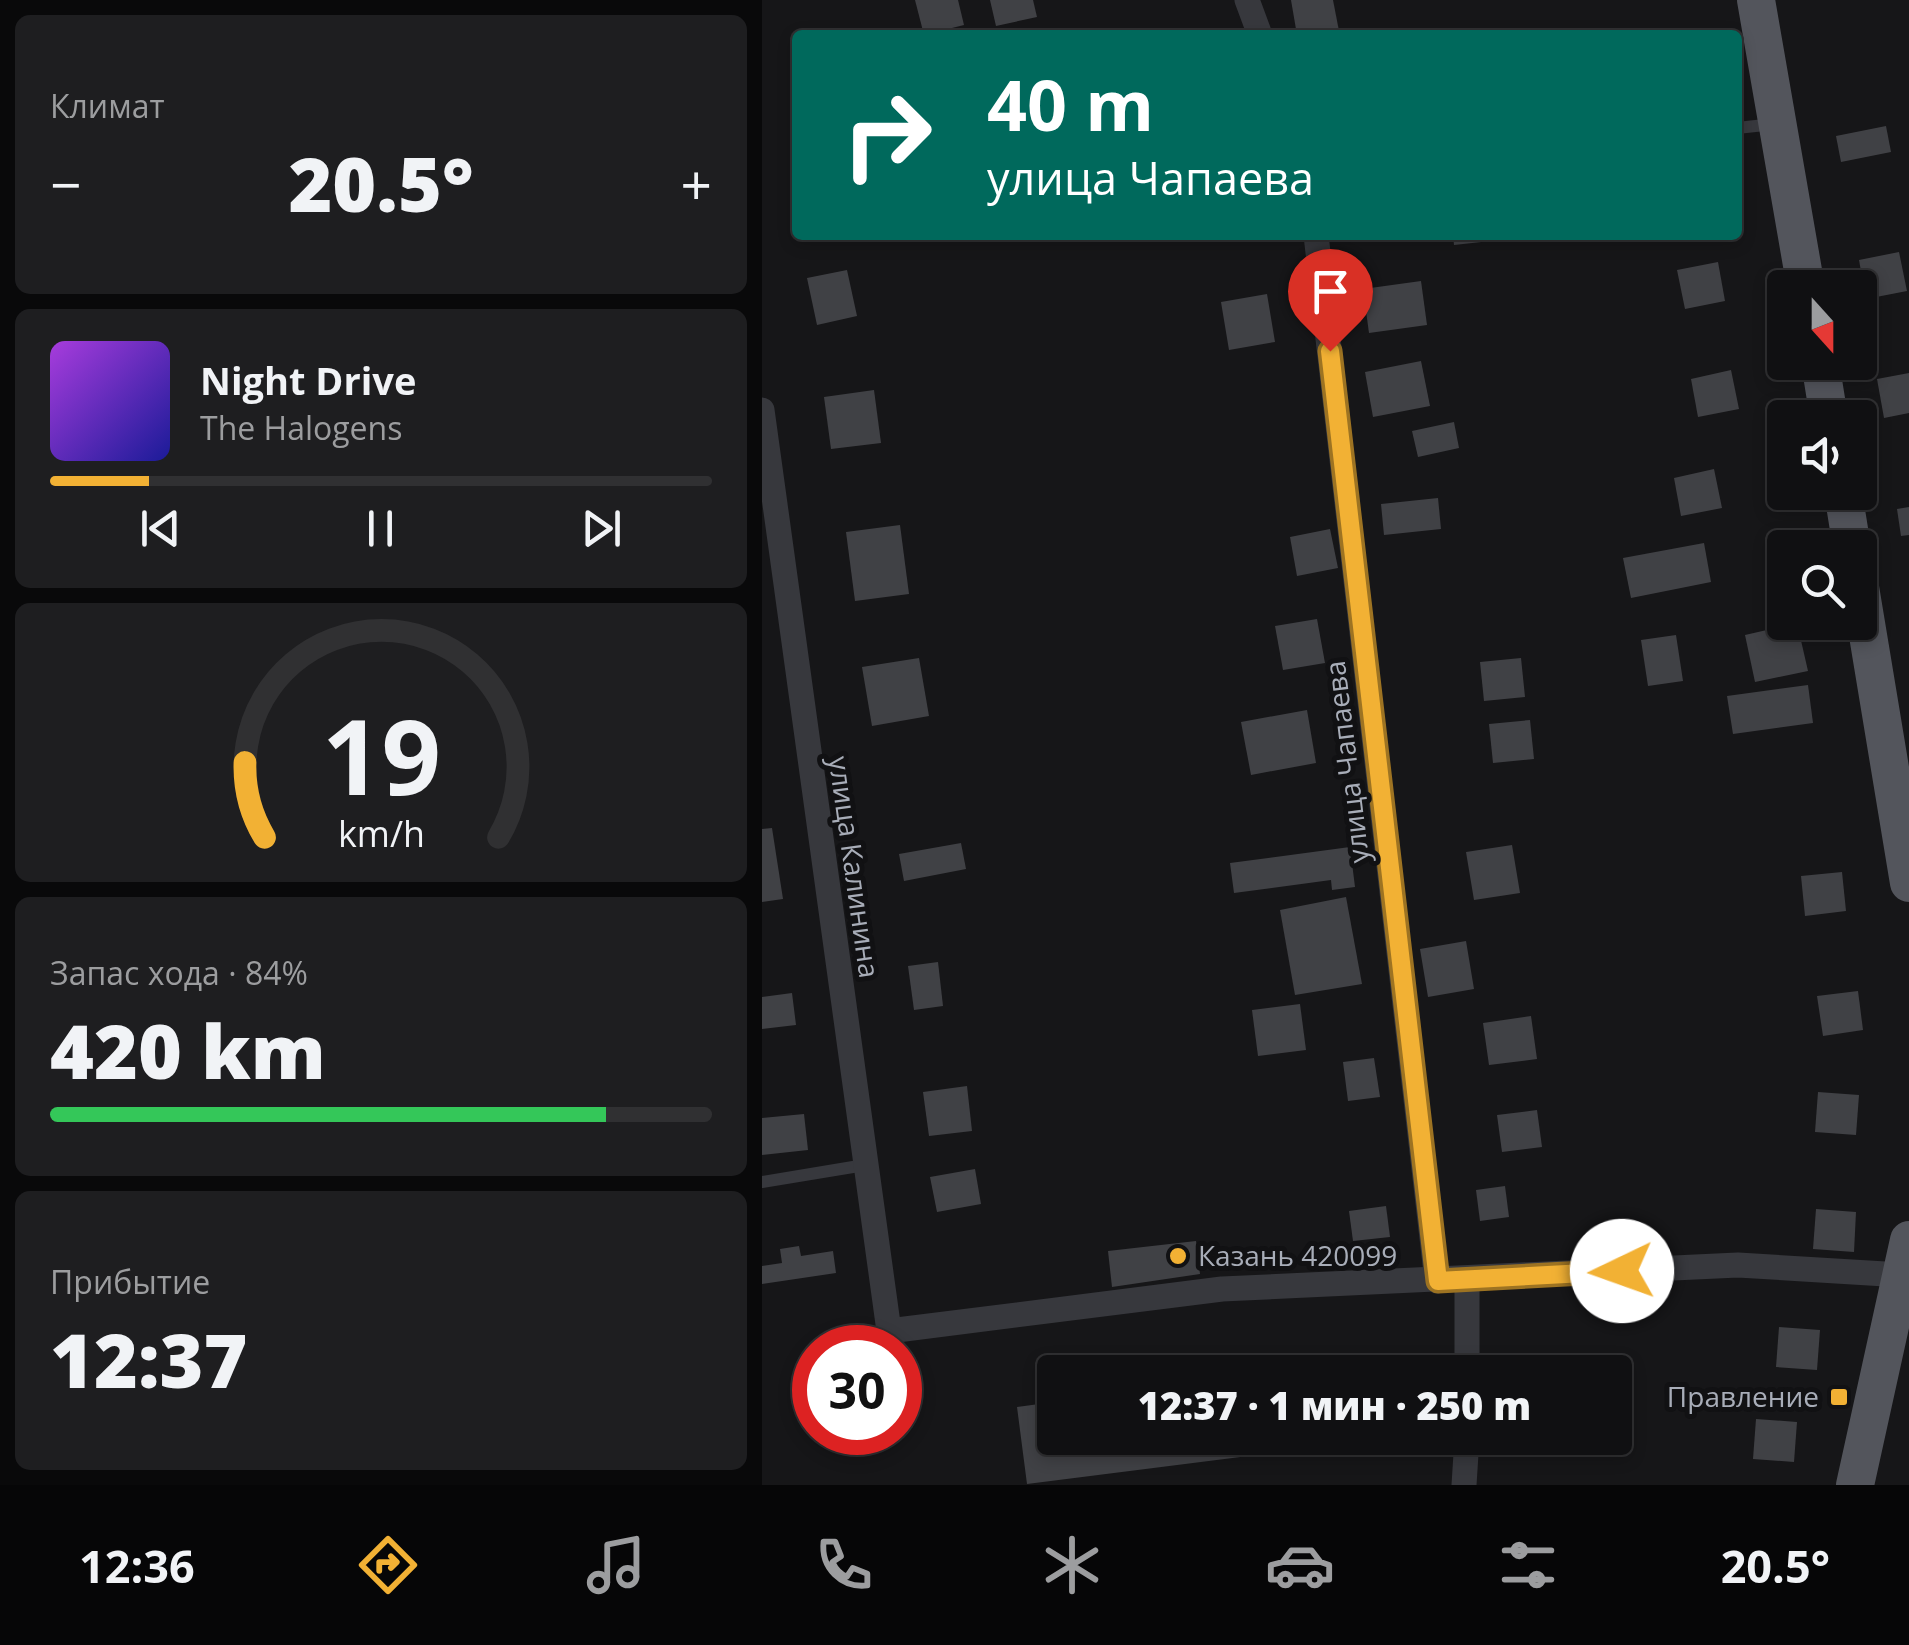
<!DOCTYPE html>
<html lang="ru">
<head>
<meta charset="utf-8">
<style>
	:root { --surface:#101012; --page:#1e1e20; --text:#f1f3f6; --muted:#9c9d9f; --line:#303032; --accent:#f2b134 }
	body { margin:0; font-family:"Open Sans",sans-serif; background:var(--page); color:var(--text); height:100vh; display:flex; flex-direction:column; font-size:38px; white-space:nowrap }
	* { box-sizing:border-box; margin:0 }
	p { font-size:32px; color:var(--muted) }
	.icon { flex:none; width:55px; height:55px; fill:none; stroke:currentColor; stroke-width:2; stroke-linecap:round; stroke-linejoin:round }
	.map { position:relative; flex:1; overflow:hidden }
	.panel { display:flex; flex-direction:column; gap:15px; padding:15px; background:#09090a; width:762px }
	.panel>* { flex:none }
	.banner { position:absolute; left:30px; top:30px; width:950px; height:210px; border-radius:10px; box-shadow:0 5px 15px #0003,0 0 0 2px var(--line); background:#00695c; color:#fff; overflow:hidden }
	.needle { width:65px; rotate:159deg }
	.controls { position:absolute; left:1005px; top:270px; display:grid; gap:20px }
	.controls a { display:grid; place-items:center; width:110px; height:110px; border-radius:10px; background:var(--surface); box-shadow:0 5px 15px #0003,0 0 0 2px var(--line); font-size:50px }
	.speed { position:absolute; left:30px; top:1325px; display:flex; gap:20px; font-size:50px; font-weight:700; text-align:center }
	.speed>* { display:grid; place-content:center; width:130px; height:130px; border-radius:50%; background:var(--surface); box-shadow:0 5px 15px #0003,0 0 0 2px var(--line); line-height:1 }
	.speed .limit { border:15px solid #d22; background:#fff; color:#111 }
	.pin { position:absolute; display:grid; place-items:center; width:85px; height:85px; color:#fff; margin:-102px -42px; border-radius:50% 50% 50% 0; rotate:-45deg; box-shadow:0 0 10px #0007 }
	.pin .icon { rotate:45deg }
	.me { position:absolute; width:110px; margin:-55px; rotate:267deg; stroke-linejoin:round; filter:drop-shadow(0 0 8px #0008) }
	.turn { display:flex; align-items:center; gap:35px; height:210px; padding:0 30px; font-size:45px }
	.turn .icon { width:130px; height:130px; stroke-width:2.5 }
	.turn b { display:block; font-size:70px; line-height:85px }
	.big { font-size:75px; font-weight:800; line-height:1.1 }
	.panel .tile { flex:1; display:flex; flex-direction:column; justify-content:center; gap:15px; min-width:0; padding:0 35px; border-radius:15px; background:var(--page) }
	.panel .dial { align-items:center; gap:0 }
	.dial svg { height:260px; overflow:visible; fill:none; stroke:var(--line); stroke-width:7; stroke-linecap:round; text-anchor:middle }
	.dial text { fill:var(--text); stroke:none }
	.song { display:flex; align-items:center; gap:30px }
	.cover { width:120px; height:120px; border-radius:15px; background:linear-gradient(135deg,hsl(280 70% 55%),hsl(240 70% 35%)) }
	.played { height:10px; border-radius:5px; background:linear-gradient(90deg,var(--accent) 15%,var(--line) 15%) }
	.keys { display:flex; justify-content:space-around; direction:ltr }
	.heat { display:flex; justify-content:space-between; align-items:center; font-size:55px; direction:ltr }
	.charge { height:15px; border-radius:8px; background:linear-gradient(90deg,#34c759 84%,var(--line) 0) }
	.trip { position:absolute; left:275px; top:1355px; width:595px; height:100px; border-radius:10px; background:var(--surface); box-shadow:0 5px 15px #0003,0 0 0 2px var(--line); font-weight:800; line-height:100px; text-align:center }
	.menu { display:flex; height:160px; justify-content:space-around; align-items:center; background:#060607; color:var(--muted) }
	.menu .icon { width:70px; height:70px }
	.menu .selected { color:var(--accent) }
	.menu b { font-size:45px; color:var(--text) }
	main { display:flex; flex:1; min-height:0 }
	.map>svg:first-child { display:block }
	.building { fill:#404145 }
	.lines { fill:none; stroke-linecap:round; stroke-linejoin:round }
	.service { stroke:#37383d; stroke-width:12 }
	.minor { stroke:#37383d; stroke-width:25 }
	.primary { stroke:#53555c; stroke-width:38 }
	.route-casing { stroke:#9d7322; stroke-width:25 }
	.route { stroke:#f2b134; stroke-width:18 }
	.poi-dot { fill:#f2b134; stroke:#111113; stroke-width:4 }
	.labels { text-anchor:middle; stroke-width:10; stroke-linejoin:round; paint-order:stroke }
	.street-label { font-size:28px; fill:#a8adb8; stroke:#111113 }
	.poi-label { font-size:28px; fill:#a8adb8; stroke:#111113; text-anchor:start }
</style>
</head>
<body>
<main>
<section class="panel">
<div class="tile"><p>Климат</p>
<div class="heat"><a>−</a><b class="big">20.5°</b><a>+</a></div>
</div>
<div class="tile">
<div class="song"><i class="cover"></i><div><b>Night Drive</b><p>The Halogens</p></div></div>
<div class="played"></div>
<div class="keys"><svg class="icon" aria-label="previous" viewBox="0 0 24 24"><path d="M18 5L8 12l10 7zM5 5v14"/></svg><svg class="icon" aria-label="pause" viewBox="0 0 24 24"><path d="M8 5v14M16 5v14"/></svg><svg class="icon" aria-label="next" viewBox="0 0 24 24"><path d="M6 5l10 7-10 7zM19 5v14"/></svg></div>
</div>
<div class="tile dial"><svg viewBox="0 0 100 80">
<path d="M14 69A42 42 0 1 1 86 69"/>
<path d="M14 69A42 42 0 0 1 8 46" stroke="#f2b134"/>
<text x="50" y="56" font-size="32" font-weight="700">19</text>
<text x="50" y="72" font-size="11">km/h</text>
</svg></div>
<div class="tile"><p>Запас хода · 84%</p><b class="big">420 km</b><div class="charge"></div></div>
<div class="tile"><p>Прибытие</p><b class="big">12:37</b></div>
</section>
<div class="map">
<svg width="1147" height="1485" viewBox="0 0 1147 1485">
	<rect width="100%" height="100%" fill="#161618"/>
	<g class="building">
		<path d="M153 0H196L202 25 162 35Z"/>
		<path d="M228 0H271L275 17 234 26Z"/>
		<path d="M529 0H571L577 31 535 35Z"/>
		<path d="M1124 126 1129 152 1079 162 1074 136Z"/>
		<path d="M691 235H756V238L692 245Z"/>
		<path d="M1137 252 1145 291 1104 299 1097 260Z"/>
		<path d="M956 262 963 301 923 309 915 270Z"/>
		<path d="M85 270 95 316 55 325 45 278Z"/>
		<path d="M659 281 665 325 607 333 601 289Z"/>
		<path d="M505 294 513 342 467 350 459 302Z"/>
		<path d="M659 361 668 406 611 417 603 372Z"/>
		<path d="M969 370 977 409 936 417 929 379Z"/>
		<path d="M1147 373V413L1122 418 1115 379Z"/>
		<path d="M112 390 119 443 69 449 62 397Z"/>
		<path d="M692 422 697 448 656 457 650 431Z"/>
		<path d="M952 469 960 508 919 516 912 478Z"/>
		<path d="M676 498 679 529 622 535 619 504Z"/>
		<path d="M1147 507V535L1139 536 1135 509Z"/>
		<path d="M138 525 147 594 93 601 84 532Z"/>
		<path d="M568 529 576 568 535 576 528 537Z"/>
		<path d="M942 543 949 582 869 598 861 558Z"/>
		<path d="M555 619 563 663 521 670 513 626Z"/>
		<path d="M1035 623 1046 671 993 682 983 635Z"/>
		<path d="M914 635 921 681 886 686 879 640Z"/>
		<path d="M157 658 167 716 110 726 100 667Z"/>
		<path d="M759 658 763 697 722 701 718 662Z"/>
		<path d="M1046 685 1051 723 971 734 965 696Z"/>
		<path d="M545 710 554 763 489 775 479 722Z"/>
		<path d="M768 720 772 759 731 763 727 724Z"/>
		<path d="M10 828 21 899 0 902V829Z"/>
		<path d="M199 843 204 869 142 881 137 854Z"/>
		<path d="M750 845 758 893 712 900 704 852Z"/>
		<path d="M588 847 593 887 570 890 569 880 472 893 468 863Z"/>
		<path d="M1080 872 1084 911 1043 916 1039 876Z"/>
		<path d="M584 897 600 984 533 995 518 910Z"/>
		<path d="M704 941 712 989 666 997 658 949Z"/>
		<path d="M176 962 181 1006 152 1010 146 966Z"/>
		<path d="M1096 991 1101 1030 1061 1036 1055 996Z"/>
		<path d="M30 993 34 1025 0 1029V997Z"/>
		<path d="M538 1004 544 1050 496 1056 490 1010Z"/>
		<path d="M769 1016 775 1059 727 1065 721 1023Z"/>
		<path d="M612 1058 618 1097 586 1101 581 1062Z"/>
		<path d="M205 1086 210 1131 167 1136 161 1092Z"/>
		<path d="M1056 1092 1097 1095 1094 1135 1053 1132Z"/>
		<path d="M775 1110 780 1147 740 1152 735 1115Z"/>
		<path d="M42 1114 46 1150 0 1155V1118Z"/>
		<path d="M213 1169 219 1204 175 1212 168 1177Z"/>
		<path d="M743 1186 747 1217 718 1221 714 1190Z"/>
		<path d="M624 1206 628 1237 591 1241 587 1211Z"/>
		<path d="M1054 1209 1094 1212 1092 1252 1051 1249Z"/>
		<path d="M434 1241 438 1274 350 1287 346 1251Z"/>
		<path d="M37 1246 39 1256 71 1251 74 1273 0 1284V1266L20 1263 18 1249Z"/>
		<path d="M1017 1327 1058 1330 1055 1370 1014 1367Z"/>
		<path d="M680 1353 682 1372H543V1370Z"/>
		<path d="M292 1402V1438L612 1440 265 1484 255 1407Z"/>
		<path d="M994 1419 1035 1422 1032 1462 991 1459Z"/>
	</g>
	<g class="lines">
		<g class="service">
			<path d="M975 128 1012 124"/>
			<path d="M0 1182 103 1165"/>
		</g>
		<g class="minor">
			<path d="M485 0 498 35"/>
			<path d="M554 235 675 1281"/>
			<path d="M0 410 127 1331 460 1289 976 1265 1140 1275"/>
			<path d="M705 1280V1372"/>
			<path d="M702 1485 705 1438"/>
		</g>
		<g class="primary">
			<path d="M994 0 1044 288"/>
			<path d="M1058 362 1067 418"/>
			<path d="M1081 492 1090 548"/>
			<path d="M1098 587 1147 883"/>
			<path d="M1093 1485 1147 1240"/>
		</g>
	</g>
	<g class="lines">
		<defs>
			<path id="route" d="M568 351 676 1281 860 1271"/>
		</defs>
		<use href="#route" class="route-casing"/>
		<use href="#route" class="route"/>
	</g>
	<g class="poi-dot">
		<circle cx="416" cy="1256" r="10"/>
		<rect x="1067" y="1387" width="20" height="20" rx="5"/>
	</g>
	<g class="labels">
		<g class="street-label">
			<text transform="translate(585 762) rotate(-97)" y="10">улица Чапаева</text>
			<text transform="translate(92 867) rotate(82)" y="10">улица Калинина</text>
		</g>
		<g class="poi-label">
			<text x="436" y="1266">Казань 420099</text>
			<text x="1057" y="1407" text-anchor="end">Правление</text>
		</g>
	</g>
</svg>
<div class="controls">
<a><svg class="needle" viewBox="-14 -14 28 28"><path d="M0-13l5 13h-10z" fill="#e53935"/><path d="M0 13l5-13h-10z" fill="#9c9d9f"/></svg></a>
<a><svg class="icon" aria-label="sound" viewBox="0 0 24 24"><path d="M4 9h4l5-4v14l-5-4H4zM17 9q2 3 0 6"/></svg></a>
<a><svg class="icon" aria-label="search" viewBox="0 0 24 24"><circle cx="10" cy="10" r="6"/><path d="M15 15l6 6"/></svg></a>
</div>
<div class="speed"><div class="limit">30</div></div>
<div class="pin" style="left:568px;top:351px;background:#d93025"><svg class="icon" aria-label="arrive" viewBox="0 0 24 24"><path d="M6 21V4h12l-3 4 3 4H6"/></svg></div>
<svg class="me" style="left:860px;top:1271px" viewBox="-20 -20 40 40"><circle r="19" fill="#fff"/><path d="M0-13L10 11 0 6-10 11z" fill="#f2b134"/></svg>
<div class="trip">12:37 · 1 мин · 250 m</div>
<div class="banner">
<div class="turn"><svg class="icon" aria-label="right" viewBox="0 0 24 24"><path d="M7 20v-9h11M14 6l5 5-5 5"/></svg><div><b>40 m</b>улица Чапаева</div></div>
</div>
</div>
</main>
<nav class="menu">
<b>12:36</b>
<svg class="icon selected" aria-label="directions" viewBox="0 0 24 24"><path d="M12 3l9 9-9 9-9-9zM9 14v-3h6M13 9l2 2-2 2"/></svg>
<svg class="icon" aria-label="music" viewBox="0 0 24 24"><path d="M9 18V5l10-2v13"/><circle cx="6" cy="18" r="3"/><circle cx="16" cy="16" r="3"/></svg>
<svg class="icon" aria-label="phone" viewBox="0 0 24 24"><path d="M5 4h4l2 5-3 2q2 4 5 5l2-3 5 2v4C11 20 4 13 5 4z"/></svg>
<svg class="icon" aria-label="climate" viewBox="0 0 24 24"><path d="M12 3v18M4 7l16 10M4 17L20 7"/></svg>
<svg class="icon" aria-label="car" viewBox="0 0 24 24"><path d="M5 17H2v-5l4-1 3-4h7l3 4 3 1v5h-3M9 17h6M6 11h13"/><circle cx="7" cy="17" r="2"/><circle cx="17" cy="17" r="2"/></svg>
<svg class="icon" aria-label="filters" viewBox="0 0 24 24"><path d="M4 7h16M4 17h16"/><circle cx="9" cy="7" r="2"/><circle cx="15" cy="17" r="2"/></svg>
<b>20.5°</b>
</nav>
</body>
</html>
